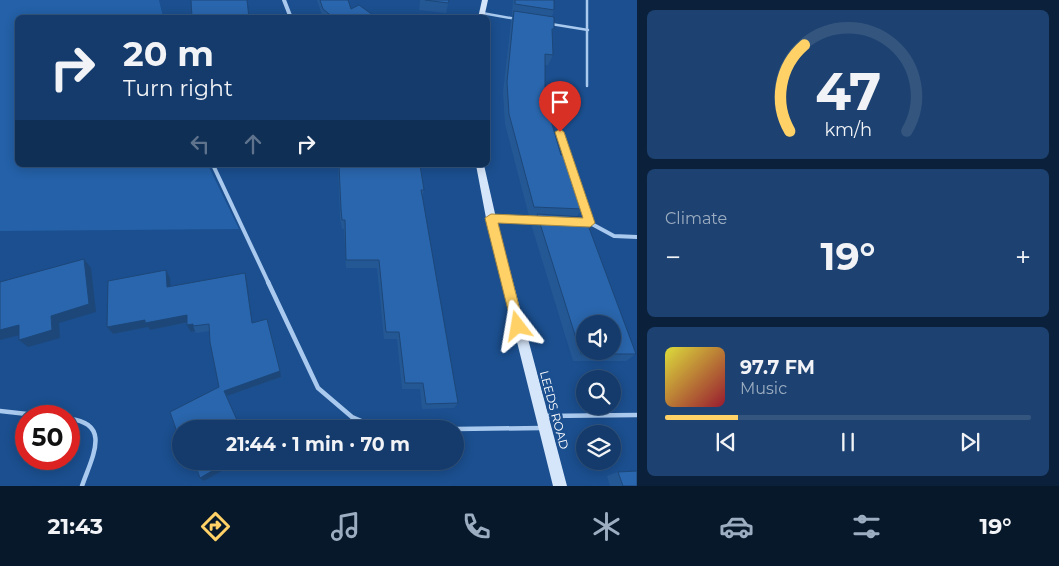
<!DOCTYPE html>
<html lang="en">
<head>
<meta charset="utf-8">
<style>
	:root { --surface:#143b6b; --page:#1d4271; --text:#f1f3f6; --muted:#9dadc1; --line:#33557e; --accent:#ffd166 }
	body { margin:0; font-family:Montserrat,sans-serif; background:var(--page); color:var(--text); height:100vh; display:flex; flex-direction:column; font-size:19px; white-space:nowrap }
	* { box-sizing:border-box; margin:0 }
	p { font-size:16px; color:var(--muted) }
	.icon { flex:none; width:28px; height:28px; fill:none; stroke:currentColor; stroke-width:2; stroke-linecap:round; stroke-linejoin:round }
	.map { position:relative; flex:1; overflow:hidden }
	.panel { display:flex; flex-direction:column; gap:10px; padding:10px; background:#0b203b; width:422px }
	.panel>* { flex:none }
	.banner { position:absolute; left:15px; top:15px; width:475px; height:152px; border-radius:8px; box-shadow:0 2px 12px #0003,0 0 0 1px var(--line); background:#143b6b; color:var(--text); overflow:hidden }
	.fabs { position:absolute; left:576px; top:315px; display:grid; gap:10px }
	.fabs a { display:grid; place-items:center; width:45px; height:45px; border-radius:50%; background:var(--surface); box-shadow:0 2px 12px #0003,0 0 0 1px var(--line); font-size:25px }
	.speed { position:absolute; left:15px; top:405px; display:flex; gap:10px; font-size:25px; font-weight:700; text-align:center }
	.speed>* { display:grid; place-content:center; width:65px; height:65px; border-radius:50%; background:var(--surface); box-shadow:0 2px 12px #0003,0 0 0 1px var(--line); line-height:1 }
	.speed .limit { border:8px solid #d22; background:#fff; color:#111 }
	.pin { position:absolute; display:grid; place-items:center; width:42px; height:42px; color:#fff; margin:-51px -21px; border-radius:50% 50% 50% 0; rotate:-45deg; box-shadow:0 0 5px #0007 }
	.pin .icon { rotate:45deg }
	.me { position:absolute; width:55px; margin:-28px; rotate:346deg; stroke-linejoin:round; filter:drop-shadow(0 0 4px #0008) }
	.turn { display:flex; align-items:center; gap:18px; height:105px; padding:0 25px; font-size:22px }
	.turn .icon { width:65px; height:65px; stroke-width:2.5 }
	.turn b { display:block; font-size:35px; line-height:42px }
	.lanes { display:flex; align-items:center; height:48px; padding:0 25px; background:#0003; justify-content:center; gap:25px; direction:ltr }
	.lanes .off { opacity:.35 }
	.big { font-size:38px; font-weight:700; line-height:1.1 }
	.panel .tile { flex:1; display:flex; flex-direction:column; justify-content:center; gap:8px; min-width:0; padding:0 18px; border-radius:8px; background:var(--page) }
	.panel .dial { align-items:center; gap:0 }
	.dial svg { height:130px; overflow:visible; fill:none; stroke:var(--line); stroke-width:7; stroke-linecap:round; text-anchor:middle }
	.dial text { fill:var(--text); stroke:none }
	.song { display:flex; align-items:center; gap:15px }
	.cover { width:60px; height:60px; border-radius:8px; background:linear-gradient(135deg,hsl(60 70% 55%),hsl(350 70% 35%)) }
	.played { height:5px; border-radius:2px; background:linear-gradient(90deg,var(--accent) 20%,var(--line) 20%) }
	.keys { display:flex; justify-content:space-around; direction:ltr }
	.heat { display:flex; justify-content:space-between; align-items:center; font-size:28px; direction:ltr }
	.trip { position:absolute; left:172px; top:420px; width:292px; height:50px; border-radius:25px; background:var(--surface); box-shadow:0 2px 12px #0003,0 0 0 1px var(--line); font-weight:700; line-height:50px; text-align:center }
	.dock { display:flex; height:80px; justify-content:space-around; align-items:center; background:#08182b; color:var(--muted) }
	.dock .icon { width:35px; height:35px }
	.dock .on { color:var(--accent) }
	.dock b { font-size:22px; color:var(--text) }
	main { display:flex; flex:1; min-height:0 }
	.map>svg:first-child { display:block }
	.green { fill:#2461a8 }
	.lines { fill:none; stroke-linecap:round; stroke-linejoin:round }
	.service-far2 { stroke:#a9c9ee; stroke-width:2.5 }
	.service-far1 { stroke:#a9c9ee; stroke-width:4 }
	.service { stroke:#a9c9ee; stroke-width:4.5 }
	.minor { stroke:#a9c9ee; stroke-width:4 }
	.secondary { fill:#d6e6fa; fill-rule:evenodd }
	.wall { fill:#245895 }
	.shaded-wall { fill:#1d4779 }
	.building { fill:#2a66ad; stroke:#1d4779; fill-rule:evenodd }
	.route { fill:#ffd166; stroke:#a68842 }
	.labels { text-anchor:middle; stroke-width:5; stroke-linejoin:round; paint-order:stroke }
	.street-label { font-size:12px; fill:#fff; stroke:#1b4f8f }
</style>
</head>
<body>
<main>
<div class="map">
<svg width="637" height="486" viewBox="0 0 637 486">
	<rect width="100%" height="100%" fill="#1b4f8f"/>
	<path class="green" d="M0 0H159L163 17 18 18V165H208L239 229 0 231Z"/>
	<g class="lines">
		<g class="service-far2">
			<path d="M587 0V86"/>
			<path d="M482 13 516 19"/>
			<path d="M551 24 588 30"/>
		</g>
		<g class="service-far1">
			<path d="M559 132 590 223 614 236 637 237"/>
			<path d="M213 165 269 284"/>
			<path d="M492 218 537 220"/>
		</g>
		<g class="service">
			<path d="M268 282 318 388 352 417 380 429"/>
			<path d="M0 411 45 416"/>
			<path d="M544 416 637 415"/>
			<path d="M69 419C113 423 91 459 82 486"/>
			<path d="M456 429 542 428"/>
		</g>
		<path class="minor" d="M284 0 291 18"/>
		<g class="secondary">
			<path d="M482 0H488L484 18H478Z"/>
			<path d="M476 165H484L496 218 567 486H553L486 218Z"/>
		</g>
	</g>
	<g class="wall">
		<path d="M317 0H348L351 9 377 18H323Z"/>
		<path d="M420 0H449L446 13 419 10Z"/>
		<path d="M513 0H554V10L552 16 554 29 552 33 553 55 548 65H545V100L561 155 583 209 577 216 636 354 626 361H573L531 224 536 216H529L505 124 503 92 511 21 513 15H512Z"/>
		<path d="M338 165H420L424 190 422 197 458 403 454 408 422 409 420 389H402L397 339H384L377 268H346L344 229H342L340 218Z"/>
		<path d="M170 278V286L247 281 252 323 281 377 227 396 219 387 210 331 196 333 195 331 191 332 187 323 150 330 148 327 113 334 107 327Z"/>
		<path d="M618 472 637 486H610L607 476Z"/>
	</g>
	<g class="shaded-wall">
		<path d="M84 259 91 268 96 312 59 323 60 338 28 347 19 340 51 316Z"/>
		<path d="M166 270 170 278 171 294 167 287Z"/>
		<path d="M245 273 247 281 253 330 252 323Z"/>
		<path d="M187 315 190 322 150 330 148 327 113 334 107 327 145 320Z"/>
		<path d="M193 324V326L195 331 191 332 187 325Z"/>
		<path d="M19 325 28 333 0 340V330Z"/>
		<path d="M280 371 281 377 227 396 224 391Z"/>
		<path d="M229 461H239L204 481 200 478Z"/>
	</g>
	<g class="building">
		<path d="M191 0H247L249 18H192Z"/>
		<path d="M320 0H348L351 9 359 5 377 18H334L323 9Z"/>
		<path d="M425 0H449L448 3Z"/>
		<path d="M515 0H554V10L515 4Z"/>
		<path d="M514 11 554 17V29H552L553 55 545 54V100L561 155 566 156 583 209 534 207 509 114 507 82Z"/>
		<path d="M339 165H420L424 190H421L423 200 458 403 426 404 423 383H405L399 332H386L379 260H346L345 220H342L341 209Z"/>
		<path d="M537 214 585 217 636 354H581ZM585 324H612V351H585Z"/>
		<path d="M84 259 89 304 51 316 52 330 19 340V325L0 330V282Z"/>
		<path d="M166 270 167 287 245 273 252 323 267 319 280 371 224 391 241 429H181V443L170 412 219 387 210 342 209 324 193 326V324L187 325V315L145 323V320L107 327 108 281Z"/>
		<path d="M194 461H229L200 478Z"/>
		<path d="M637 471V486H623L618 472Z"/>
	</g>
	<path class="route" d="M560 129 564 132 595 223 590 227 498 223 524 326 523 330 518 332 514 330 512 326 485 218 491 214 583 218 555 132Z"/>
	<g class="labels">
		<g class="street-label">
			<text transform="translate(554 410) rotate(75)" y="4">LEEDS ROAD</text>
		</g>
	</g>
</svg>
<div class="fabs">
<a><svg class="icon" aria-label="sound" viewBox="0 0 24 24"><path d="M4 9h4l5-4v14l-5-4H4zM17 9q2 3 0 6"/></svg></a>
<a><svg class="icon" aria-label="search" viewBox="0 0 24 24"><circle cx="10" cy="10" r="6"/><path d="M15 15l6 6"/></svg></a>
<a><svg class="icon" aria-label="layers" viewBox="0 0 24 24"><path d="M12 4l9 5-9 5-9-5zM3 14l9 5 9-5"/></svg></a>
</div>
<div class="speed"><div class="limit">50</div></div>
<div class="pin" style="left:560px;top:132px;background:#d93025"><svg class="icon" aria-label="arrive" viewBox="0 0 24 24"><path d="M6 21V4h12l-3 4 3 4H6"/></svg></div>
<svg class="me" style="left:518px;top:326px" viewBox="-20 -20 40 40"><path d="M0-17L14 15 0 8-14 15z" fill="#ffd166" stroke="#fff" stroke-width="4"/></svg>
<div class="trip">21:44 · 1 min · 70 m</div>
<div class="banner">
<div class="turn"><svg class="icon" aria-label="right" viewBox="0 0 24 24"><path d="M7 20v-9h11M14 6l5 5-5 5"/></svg><div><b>20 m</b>Turn right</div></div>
<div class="lanes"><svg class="icon off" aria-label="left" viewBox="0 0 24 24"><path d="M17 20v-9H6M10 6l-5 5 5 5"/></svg><svg class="icon off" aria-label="ahead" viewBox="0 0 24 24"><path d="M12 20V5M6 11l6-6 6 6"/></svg><svg class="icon" aria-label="right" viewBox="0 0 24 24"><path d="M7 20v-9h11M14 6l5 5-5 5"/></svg></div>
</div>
</div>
<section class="panel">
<div class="tile dial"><svg viewBox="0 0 100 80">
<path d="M14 69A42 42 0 1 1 86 69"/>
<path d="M14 69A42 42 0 0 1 23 16" stroke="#ffd166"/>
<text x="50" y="56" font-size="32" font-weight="700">47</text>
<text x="50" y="72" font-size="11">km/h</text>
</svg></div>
<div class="tile"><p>Climate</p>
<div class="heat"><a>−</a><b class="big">19°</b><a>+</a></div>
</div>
<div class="tile">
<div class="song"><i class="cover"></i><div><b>97.7 FM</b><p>Music</p></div></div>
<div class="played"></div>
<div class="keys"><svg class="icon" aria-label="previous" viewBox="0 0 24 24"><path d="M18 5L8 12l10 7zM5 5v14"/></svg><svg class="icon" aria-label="pause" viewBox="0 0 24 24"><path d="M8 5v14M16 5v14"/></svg><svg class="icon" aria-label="next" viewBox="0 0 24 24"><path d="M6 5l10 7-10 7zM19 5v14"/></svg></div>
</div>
</section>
</main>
<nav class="dock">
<b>21:43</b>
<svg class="icon on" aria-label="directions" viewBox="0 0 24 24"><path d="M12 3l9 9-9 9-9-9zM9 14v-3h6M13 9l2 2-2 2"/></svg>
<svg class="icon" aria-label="music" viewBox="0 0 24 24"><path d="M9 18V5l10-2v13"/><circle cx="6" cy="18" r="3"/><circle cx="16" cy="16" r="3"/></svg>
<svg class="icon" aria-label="phone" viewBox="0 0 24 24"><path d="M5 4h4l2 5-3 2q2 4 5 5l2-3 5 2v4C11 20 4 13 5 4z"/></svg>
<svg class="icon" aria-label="climate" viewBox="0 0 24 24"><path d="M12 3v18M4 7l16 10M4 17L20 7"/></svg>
<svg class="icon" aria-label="car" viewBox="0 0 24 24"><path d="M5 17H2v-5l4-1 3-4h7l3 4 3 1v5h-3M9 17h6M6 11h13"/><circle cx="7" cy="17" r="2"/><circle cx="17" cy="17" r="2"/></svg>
<svg class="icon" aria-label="filters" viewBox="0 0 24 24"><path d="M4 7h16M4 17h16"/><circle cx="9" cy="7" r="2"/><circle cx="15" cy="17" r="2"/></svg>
<b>19°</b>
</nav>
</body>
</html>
